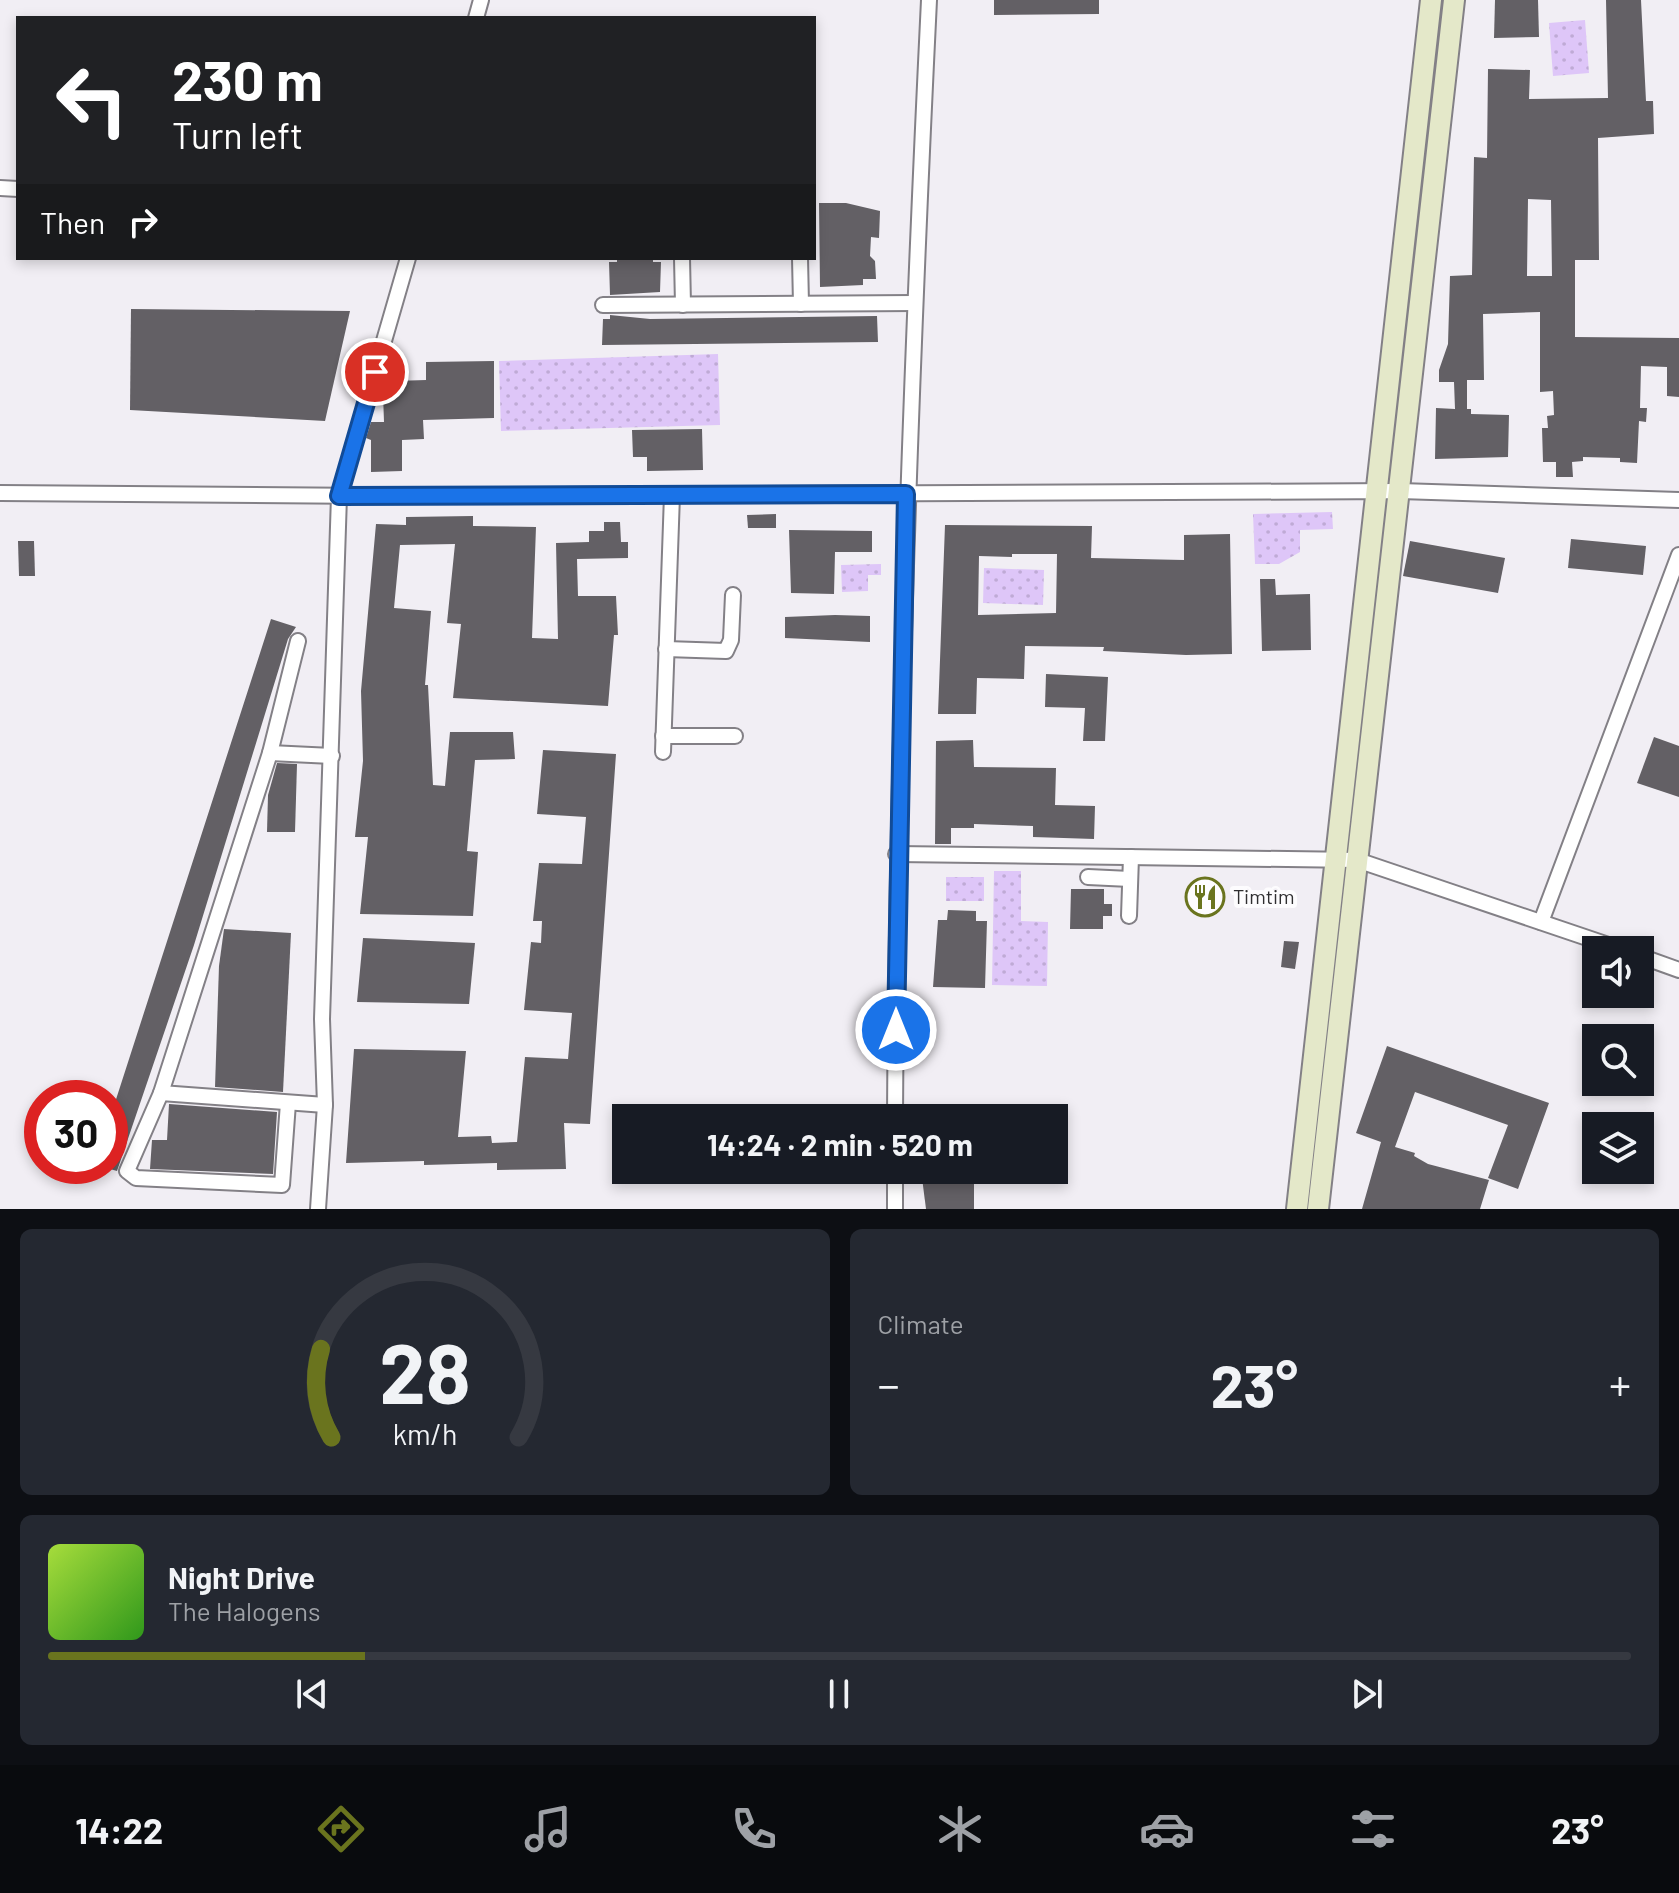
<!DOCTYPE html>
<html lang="en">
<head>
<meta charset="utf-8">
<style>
	:root { --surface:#171b24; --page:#242831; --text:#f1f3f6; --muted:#9ea1a6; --line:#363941; --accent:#6a741e }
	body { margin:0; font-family:Barlow,sans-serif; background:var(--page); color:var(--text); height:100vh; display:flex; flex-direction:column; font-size:30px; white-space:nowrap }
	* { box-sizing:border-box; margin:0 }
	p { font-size:26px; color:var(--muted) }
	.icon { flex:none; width:44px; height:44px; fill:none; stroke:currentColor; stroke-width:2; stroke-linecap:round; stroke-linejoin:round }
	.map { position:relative; height:1209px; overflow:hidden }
	.details { display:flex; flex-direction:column; gap:20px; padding:20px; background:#0d0f14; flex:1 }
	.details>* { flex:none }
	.guide { position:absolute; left:16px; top:16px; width:800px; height:244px; border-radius:0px; box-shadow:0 4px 12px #0003; background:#202124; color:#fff; overflow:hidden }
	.tools { position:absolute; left:1582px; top:936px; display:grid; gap:16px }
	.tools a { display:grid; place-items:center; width:72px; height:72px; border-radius:0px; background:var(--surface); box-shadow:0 4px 12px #0003; font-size:40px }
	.speed { position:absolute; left:24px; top:1080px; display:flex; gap:16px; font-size:40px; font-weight:700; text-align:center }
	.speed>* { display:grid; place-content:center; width:104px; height:104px; border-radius:50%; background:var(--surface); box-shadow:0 4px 12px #0003; line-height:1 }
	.speed .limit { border:12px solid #d22; background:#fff; color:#111 }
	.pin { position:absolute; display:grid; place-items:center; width:68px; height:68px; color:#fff; margin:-34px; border:4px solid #fff; border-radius:50%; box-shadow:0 2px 8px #0007 }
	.me { position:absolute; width:88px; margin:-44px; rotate:0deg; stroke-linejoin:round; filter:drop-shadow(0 0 6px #0008) }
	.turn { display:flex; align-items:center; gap:28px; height:168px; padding:0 24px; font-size:36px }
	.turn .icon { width:104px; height:104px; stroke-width:2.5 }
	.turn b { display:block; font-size:56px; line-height:68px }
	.then { display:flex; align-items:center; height:76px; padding:0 24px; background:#0003; gap:16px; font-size:30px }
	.big { font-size:60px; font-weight:700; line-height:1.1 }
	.details .card { flex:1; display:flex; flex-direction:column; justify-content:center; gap:12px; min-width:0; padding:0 28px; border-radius:12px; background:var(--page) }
	.details .dial { align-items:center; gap:0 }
	.dial svg { height:208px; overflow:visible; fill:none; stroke:var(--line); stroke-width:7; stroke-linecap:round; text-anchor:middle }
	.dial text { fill:var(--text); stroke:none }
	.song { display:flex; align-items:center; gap:24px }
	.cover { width:96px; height:96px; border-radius:12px; background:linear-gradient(135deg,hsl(80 70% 55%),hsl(110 70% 35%)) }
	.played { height:8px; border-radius:4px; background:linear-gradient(90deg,var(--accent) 20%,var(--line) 20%) }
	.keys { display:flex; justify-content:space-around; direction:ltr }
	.heat { display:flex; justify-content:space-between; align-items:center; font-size:44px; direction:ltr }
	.details .tiles { flex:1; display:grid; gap:20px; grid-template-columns:1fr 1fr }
	.card:last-child { grid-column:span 2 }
	.trip { position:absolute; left:612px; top:1104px; width:456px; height:80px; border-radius:0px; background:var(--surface); box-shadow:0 4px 12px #0003; font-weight:700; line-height:80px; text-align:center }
	.dock { display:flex; height:128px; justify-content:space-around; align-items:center; background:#090b0e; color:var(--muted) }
	.dock .icon { width:56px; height:56px }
	.dock .current { color:var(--accent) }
	.dock b { font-size:36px; color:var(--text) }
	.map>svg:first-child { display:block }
	.grass { fill:url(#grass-dots) }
	.building { fill:#636065; fill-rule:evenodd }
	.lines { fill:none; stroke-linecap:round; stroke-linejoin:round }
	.street-casing { stroke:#838086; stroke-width:18 }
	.secondary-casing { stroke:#838086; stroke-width:24 }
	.street { stroke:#fff; stroke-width:14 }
	.secondary { stroke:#e4e8c9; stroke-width:20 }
	.route-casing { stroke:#114b97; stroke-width:20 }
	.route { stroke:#1a73e8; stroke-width:14 }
	.labels { text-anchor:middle; stroke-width:8; stroke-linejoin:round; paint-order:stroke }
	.poi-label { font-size:20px; fill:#302f31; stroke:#fdfcfe; text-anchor:start }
</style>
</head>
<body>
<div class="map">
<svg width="1679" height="1209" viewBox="0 0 1679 1209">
	<defs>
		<pattern id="grass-dots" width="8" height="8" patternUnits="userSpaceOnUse" patternTransform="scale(2)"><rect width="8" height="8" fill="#dec6f8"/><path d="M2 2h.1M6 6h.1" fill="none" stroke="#bfaad5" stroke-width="1.8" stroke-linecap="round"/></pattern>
	</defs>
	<rect width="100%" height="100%" fill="#f1eef4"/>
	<g class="grass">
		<path d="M1585 20 1589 73 1553 76 1549 23Z"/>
		<path d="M718 354 720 425 501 431 499 361Z"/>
		<path d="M1332 512 1333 529 1300 530V552L1279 564H1255L1253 514Z"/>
		<path d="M881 564V575H868V591L842 592 841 565Z"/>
		<path d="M984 568 1044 570 1043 605 983 603Z"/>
		<path d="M994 871H1021V921L1048 922 1047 986 992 985Z"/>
		<rect x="946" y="877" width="38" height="24"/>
	</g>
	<g class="building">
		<path d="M994 0H1099V14L994 15Z"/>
		<path d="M1495 0H1538L1539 37 1494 38Z"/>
		<path d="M1606 0H1641L1646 101H1653L1654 134 1598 138 1599 260H1575V337L1679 338V397L1667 396V367L1641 366 1640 408H1647L1646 422 1639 421 1637 463 1620 462V458L1583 457V461L1572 462 1573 477H1556V462H1543L1542 428H1548L1547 416 1554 415 1553 391 1540 392V312L1483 314 1484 380H1467V409H1471V414L1509 415 1508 457 1435 459 1436 408 1455 409 1454 382H1439V370L1448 344 1450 276 1472 275 1474 157 1487 158 1488 69 1530 70 1529 99 1608 98ZM1528 199 1551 200 1552 276H1527Z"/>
		<path d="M819 203H846L880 211 879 238 871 237 870 256 875 261 876 279H863V285L820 287Z"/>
		<path d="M617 258H653V262H661L660 292 610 295 609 262H617Z"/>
		<path d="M131 309 350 311 325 421 130 410Z"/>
		<path d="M610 315 650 319 877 316 878 342 602 345 603 319H610Z"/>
		<path d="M494 361V418L423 420 424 439 402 440V471L371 472V440L366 438 371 422H384L383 394H395L394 381 426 380V362Z"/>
		<path d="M702 429 703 470 647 471V457H633L632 430Z"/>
		<path d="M776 514V528H748L747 515Z"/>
		<path d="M473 516V526L536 527 532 638 558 639 556 543 589 542V531H604V522H620L621 542H628V558L577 559 578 596H616L618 635H614L608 706 453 698 461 624 447 623 455 544 400 545 394 608 431 611 425 685H428L433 785 445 786 450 732H513L515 759 475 760 467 851 478 852 473 916 360 914 368 837H355L363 761 361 691 376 524 406 525V517Z"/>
		<path d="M945 525 1092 526 1091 558 1184 560V535L1230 534 1232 654 1186 655 1103 651 1104 647 1025 646 1024 679 977 678 976 714H938ZM1012 554H1057L1056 613 978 615 979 556 1012 557Z"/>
		<path d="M789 530 872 531V552H835L834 594 791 593Z"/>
		<path d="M1571 539 1646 546 1643 575 1568 568Z"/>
		<path d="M18 541H34L35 576H19Z"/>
		<path d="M1410 541 1505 558 1498 593 1403 576Z"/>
		<path d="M1260 579H1275L1276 595 1310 594 1311 650 1262 651Z"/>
		<path d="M835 615 870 616V642L785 638V617Z"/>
		<path d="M271 619 296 627 288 639 194 945 117 1171 110 1169V1118Z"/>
		<path d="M1046 674 1108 677 1105 741H1083L1085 708 1045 707Z"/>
		<path d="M1654 737 1679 746V797L1637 783Z"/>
		<path d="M973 740 974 767 1056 768 1055 805 1095 806 1094 839 1033 837V826L974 824V828H951V844H935L936 741Z"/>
		<path d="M543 750 616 754 590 1124 564 1123 566 1169 497 1170V1163L424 1165V1161L346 1163 354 1049 466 1051 458 1137 491 1136 492 1143 517 1142 525 1057 568 1059 572 1013 524 1010 531 942 541 943 542 921H533L539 863 582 864 586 817 537 814Z"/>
		<path d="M277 763 297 764 295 832H267L268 795Z"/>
		<path d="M1071 889H1104V904H1112V916H1103V929H1070Z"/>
		<path d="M948 910 976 911V921H987L985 988 933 987 938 920H947Z"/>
		<path d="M224 929 291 933 283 1092 215 1087 219 966Z"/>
		<path d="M363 938 475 943 469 1004 357 1002Z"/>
		<path d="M1284 941 1299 942 1295 969 1281 967Z"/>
		<path d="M1387 1046 1549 1103 1518 1189 1488 1178 1508 1125 1415 1092 1395 1147 1415 1153 1414 1156 1428 1164 1489 1180 1480 1209H1362L1381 1142 1356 1133Z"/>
		<path d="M169 1104 277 1112 273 1174 150 1169 152 1140H167Z"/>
		<path d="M921 1170H974V1209H926Z"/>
	</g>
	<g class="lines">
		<defs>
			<g id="street">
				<path d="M476 18 481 0"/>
				<path d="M0 188 18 189"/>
				<path d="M682 258 683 305"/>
				<path d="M800 258 801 304"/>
				<path d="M603 305 915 303"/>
				<path d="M0 493 372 496 1400 491 1679 500"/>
				<path d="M298 641 270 753 161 1093 325 1105"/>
				<path d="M666 649 726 651 731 640 733 595"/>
				<path d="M663 736H735"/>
				<path d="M663 752 672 495"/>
				<path d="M270 753 332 756"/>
				<path d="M896 854 1357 860 1623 950"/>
				<path d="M1088 877 1130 879"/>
				<path d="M1129 916 1131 857"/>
				<path d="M1541 922 1679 555"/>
				<path d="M1640 956 1679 970"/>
				<path d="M161 1093 127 1171 136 1178 282 1185 288 1103"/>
				<path d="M895 1118C897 745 911 373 929 0"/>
				<path d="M318 1209 325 1105 322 1019 339 496 408 258"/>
				<path d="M895 1209V1170"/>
			</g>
			<g id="secondary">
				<path d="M1297 1209 1431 0"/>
				<path d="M1318 1209 1454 0"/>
			</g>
		</defs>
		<use href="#street" class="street-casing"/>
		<use href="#secondary" class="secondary-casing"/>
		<use href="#street" class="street"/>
		<use href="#secondary" class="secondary"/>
	</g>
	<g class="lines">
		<defs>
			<path id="route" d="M375 372 339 496 906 494 896 1030"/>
		</defs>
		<use href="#route" class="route-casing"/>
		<use href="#route" class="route"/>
	</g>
	<defs>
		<symbol id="restaurant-ring" viewBox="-11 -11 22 22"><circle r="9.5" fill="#fdfcfe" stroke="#6a741e" stroke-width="1.5"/><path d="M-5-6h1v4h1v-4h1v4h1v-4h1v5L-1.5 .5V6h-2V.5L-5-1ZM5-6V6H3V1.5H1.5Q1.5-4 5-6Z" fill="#6a741e"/></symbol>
	</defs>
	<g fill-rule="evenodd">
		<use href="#restaurant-ring" x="1183" y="875" width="44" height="44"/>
	</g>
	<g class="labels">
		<g class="poi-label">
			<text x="1233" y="904">Timtim</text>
		</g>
	</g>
</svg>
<div class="tools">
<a><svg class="icon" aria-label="sound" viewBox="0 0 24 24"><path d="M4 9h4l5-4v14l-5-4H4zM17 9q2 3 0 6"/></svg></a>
<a><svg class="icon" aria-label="search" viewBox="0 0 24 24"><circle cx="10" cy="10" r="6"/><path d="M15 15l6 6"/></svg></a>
<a><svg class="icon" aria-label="layers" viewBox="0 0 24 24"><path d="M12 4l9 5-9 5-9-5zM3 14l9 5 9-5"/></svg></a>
</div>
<div class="speed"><div class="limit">30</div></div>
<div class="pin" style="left:375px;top:372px;background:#d93025"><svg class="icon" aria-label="arrive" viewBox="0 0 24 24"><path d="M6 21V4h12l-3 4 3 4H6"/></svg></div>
<svg class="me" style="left:896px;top:1030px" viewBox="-20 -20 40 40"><circle r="17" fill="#1a73e8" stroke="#fff" stroke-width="3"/><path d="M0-11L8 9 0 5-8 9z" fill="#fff"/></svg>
<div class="trip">14:24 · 2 min · 520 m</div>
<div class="guide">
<div class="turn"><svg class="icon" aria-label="left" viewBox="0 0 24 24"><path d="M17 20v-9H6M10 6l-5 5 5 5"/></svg><div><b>230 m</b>Turn left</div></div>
<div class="then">Then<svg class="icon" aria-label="right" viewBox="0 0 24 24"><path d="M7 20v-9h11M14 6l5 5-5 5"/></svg></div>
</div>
</div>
<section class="details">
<div class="tiles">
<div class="card dial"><svg viewBox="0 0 100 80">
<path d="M14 69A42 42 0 1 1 86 69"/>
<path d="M14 69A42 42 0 0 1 10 35" stroke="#6a741e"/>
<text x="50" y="56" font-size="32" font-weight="700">28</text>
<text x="50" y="72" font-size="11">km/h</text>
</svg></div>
<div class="card"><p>Climate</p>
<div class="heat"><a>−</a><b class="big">23°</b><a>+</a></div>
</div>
<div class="card">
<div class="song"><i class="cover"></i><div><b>Night Drive</b><p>The Halogens</p></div></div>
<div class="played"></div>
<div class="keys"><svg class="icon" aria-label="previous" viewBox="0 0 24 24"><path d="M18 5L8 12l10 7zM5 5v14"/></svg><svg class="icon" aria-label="pause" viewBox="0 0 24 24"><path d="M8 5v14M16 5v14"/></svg><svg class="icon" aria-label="next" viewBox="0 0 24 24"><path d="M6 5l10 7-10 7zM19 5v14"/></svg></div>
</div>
</div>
</section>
<nav class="dock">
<b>14:22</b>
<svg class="icon current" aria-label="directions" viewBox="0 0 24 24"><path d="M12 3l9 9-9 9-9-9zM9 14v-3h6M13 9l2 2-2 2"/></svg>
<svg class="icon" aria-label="music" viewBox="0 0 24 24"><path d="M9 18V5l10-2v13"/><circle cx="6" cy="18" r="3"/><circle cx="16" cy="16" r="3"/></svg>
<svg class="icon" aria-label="phone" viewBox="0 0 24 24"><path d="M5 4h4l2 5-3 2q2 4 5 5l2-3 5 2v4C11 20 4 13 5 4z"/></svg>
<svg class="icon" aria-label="climate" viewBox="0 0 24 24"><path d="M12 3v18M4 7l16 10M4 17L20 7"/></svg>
<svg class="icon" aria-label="car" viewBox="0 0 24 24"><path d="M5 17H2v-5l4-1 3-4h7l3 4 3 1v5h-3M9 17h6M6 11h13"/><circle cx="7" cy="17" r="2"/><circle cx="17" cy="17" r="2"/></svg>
<svg class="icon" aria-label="filters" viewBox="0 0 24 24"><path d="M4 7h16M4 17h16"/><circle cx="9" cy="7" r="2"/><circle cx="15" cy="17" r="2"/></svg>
<b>23°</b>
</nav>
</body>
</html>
